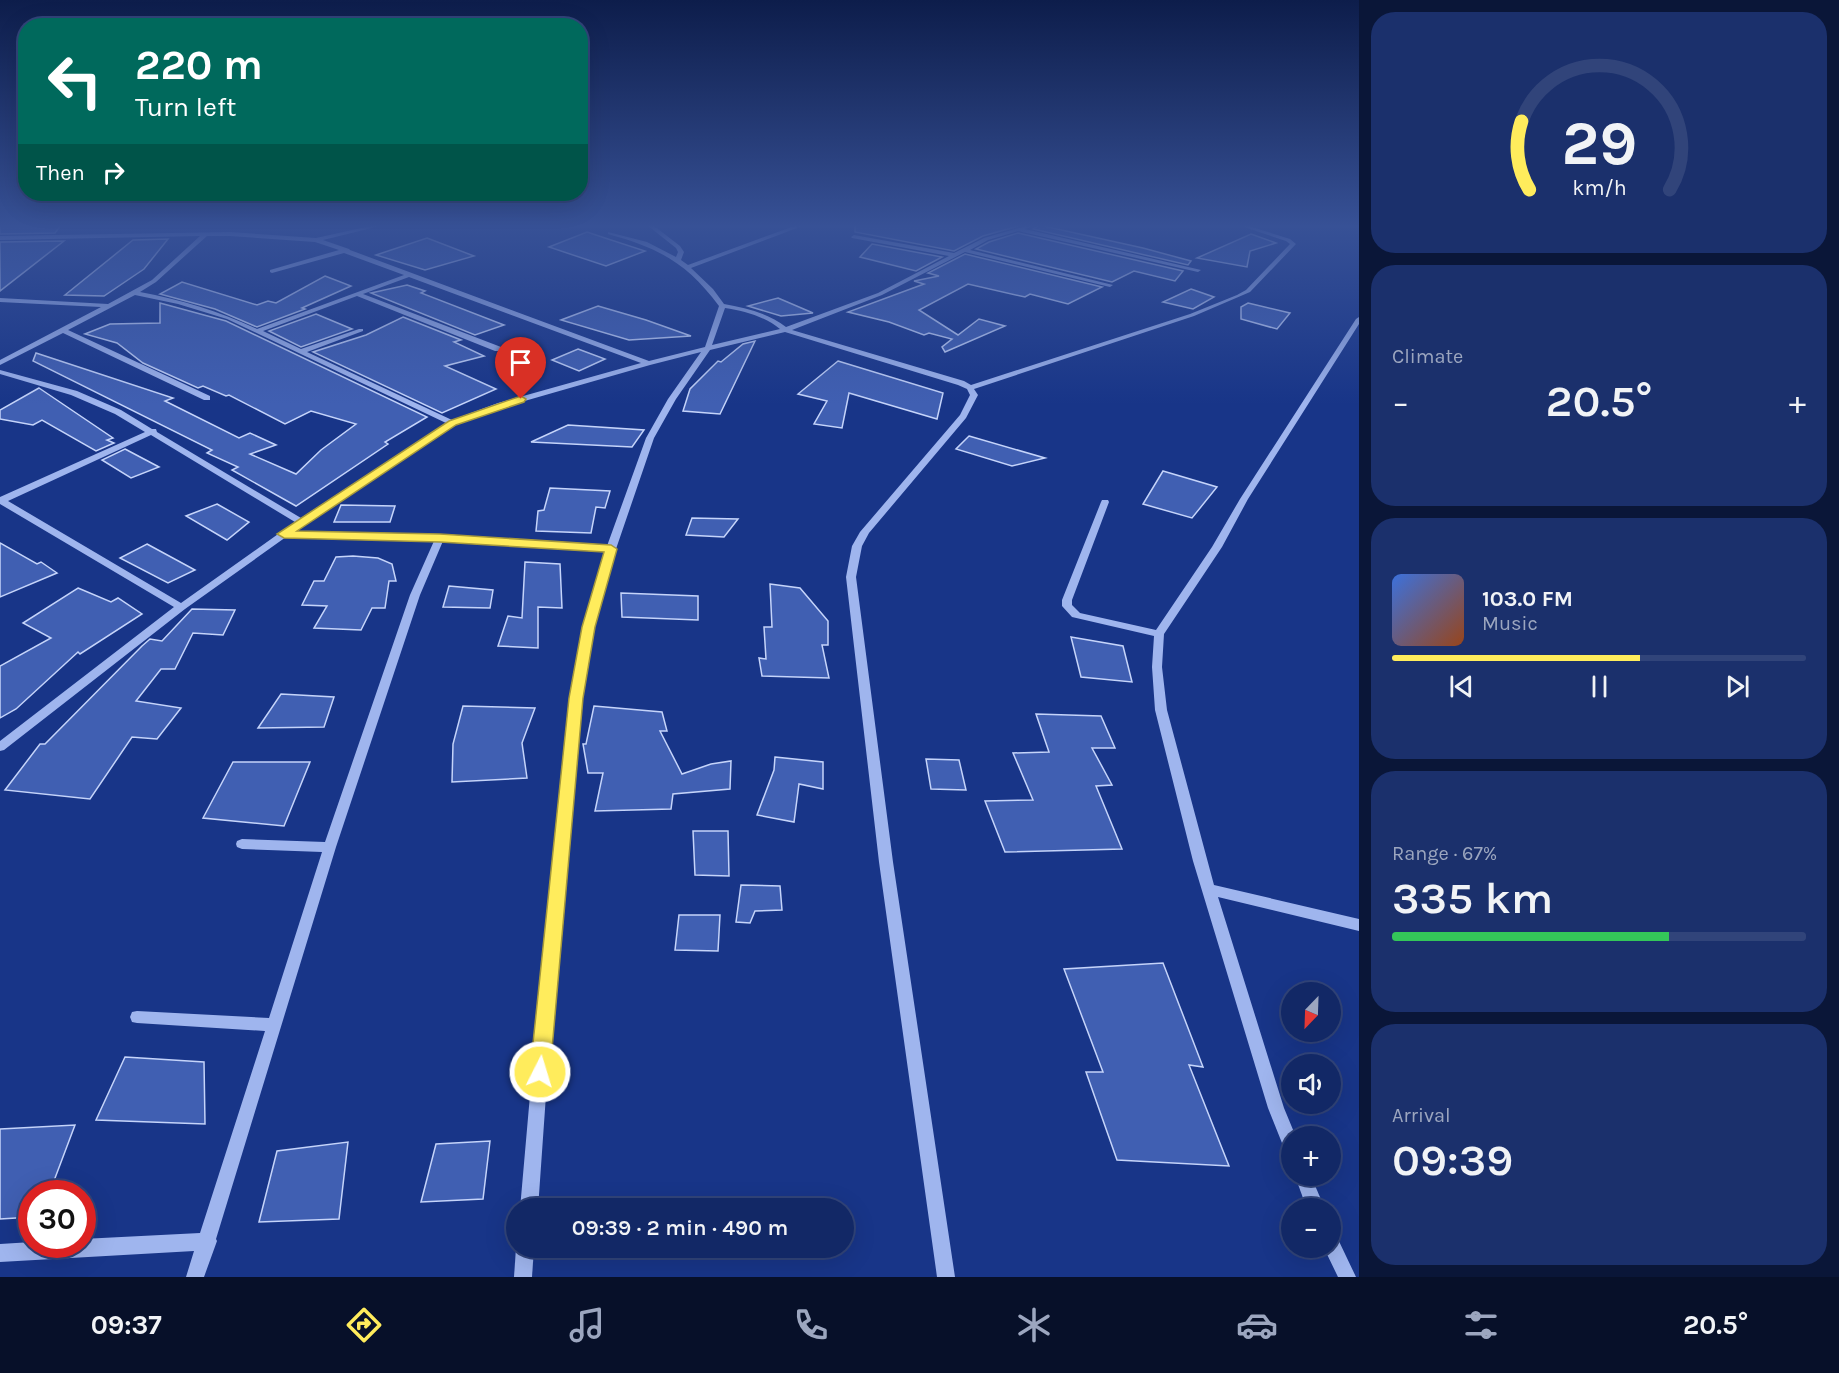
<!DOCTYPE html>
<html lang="en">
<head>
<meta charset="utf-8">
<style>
	:root { --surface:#122866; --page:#1b306c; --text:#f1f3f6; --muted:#9ca6bf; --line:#31447a; --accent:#ffec5c }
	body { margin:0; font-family:Karla,sans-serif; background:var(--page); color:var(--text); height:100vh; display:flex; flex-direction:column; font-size:22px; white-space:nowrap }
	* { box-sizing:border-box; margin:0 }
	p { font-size:20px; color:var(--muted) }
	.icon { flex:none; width:33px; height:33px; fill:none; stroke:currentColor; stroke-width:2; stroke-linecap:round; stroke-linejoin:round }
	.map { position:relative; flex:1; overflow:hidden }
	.panel { display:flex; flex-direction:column; gap:12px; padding:12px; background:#0a1638; width:480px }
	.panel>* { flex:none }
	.hud { position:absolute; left:18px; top:18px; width:570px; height:183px; border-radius:24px; box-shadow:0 6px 24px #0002,0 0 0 2px var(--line); background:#00695c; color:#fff; overflow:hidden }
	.needle { width:39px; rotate:203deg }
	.controls { position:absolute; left:1281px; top:982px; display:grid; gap:12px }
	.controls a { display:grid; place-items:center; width:60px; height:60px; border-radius:50%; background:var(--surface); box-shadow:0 6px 24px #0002,0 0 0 2px var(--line); font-size:30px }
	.speed { position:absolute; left:18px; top:1180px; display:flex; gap:12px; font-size:30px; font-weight:700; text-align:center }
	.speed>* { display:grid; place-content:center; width:78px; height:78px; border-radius:50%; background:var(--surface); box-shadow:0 6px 24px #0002,0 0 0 2px var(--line); line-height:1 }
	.speed .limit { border:9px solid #d22; background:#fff; color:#111 }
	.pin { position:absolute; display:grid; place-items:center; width:51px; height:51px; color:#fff; margin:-62px -26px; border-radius:50% 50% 50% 0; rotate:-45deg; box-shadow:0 0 6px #0007 }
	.pin .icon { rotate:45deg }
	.me { position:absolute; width:66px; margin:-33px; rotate:5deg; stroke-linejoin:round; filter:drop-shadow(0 0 4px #0008) }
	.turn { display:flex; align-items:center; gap:21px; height:126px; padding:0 18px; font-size:27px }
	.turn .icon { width:78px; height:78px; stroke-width:2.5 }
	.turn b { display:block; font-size:42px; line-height:51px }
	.then { display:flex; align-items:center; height:57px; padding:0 18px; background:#0003; gap:12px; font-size:22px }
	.big { font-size:45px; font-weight:600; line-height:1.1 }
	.panel .widget { flex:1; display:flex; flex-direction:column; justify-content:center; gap:9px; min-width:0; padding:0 21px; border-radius:24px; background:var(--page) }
	.panel .dial { align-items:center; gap:0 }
	.dial svg { height:156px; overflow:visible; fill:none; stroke:var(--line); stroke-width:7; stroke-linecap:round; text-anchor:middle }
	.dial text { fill:var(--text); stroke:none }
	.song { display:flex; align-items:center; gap:18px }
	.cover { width:72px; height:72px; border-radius:9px; background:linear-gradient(135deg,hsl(220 70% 55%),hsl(20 70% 35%)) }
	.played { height:6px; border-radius:3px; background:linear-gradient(90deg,var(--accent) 60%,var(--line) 60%) }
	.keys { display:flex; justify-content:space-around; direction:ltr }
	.heat { display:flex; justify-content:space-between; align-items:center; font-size:33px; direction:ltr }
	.charge { height:9px; border-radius:4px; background:linear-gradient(90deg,#34c759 67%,var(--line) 0) }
	.trip { position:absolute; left:506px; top:1198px; width:348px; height:60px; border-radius:30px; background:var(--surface); box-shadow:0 6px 24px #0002,0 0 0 2px var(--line); font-weight:600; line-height:60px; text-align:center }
	.tabs { display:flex; height:96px; justify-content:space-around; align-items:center; background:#071029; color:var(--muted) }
	.tabs .icon { width:42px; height:42px }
	.tabs .active { color:var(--accent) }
	.tabs b { font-size:27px; color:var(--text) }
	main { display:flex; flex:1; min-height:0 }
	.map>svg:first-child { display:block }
	.building { fill:#405fb2; stroke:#c5d4fa; stroke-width:1.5 }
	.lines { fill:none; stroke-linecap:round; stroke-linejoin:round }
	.minor { fill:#9fb5ee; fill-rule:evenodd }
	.route { fill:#ffec5c; stroke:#a6993c; stroke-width:1.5 }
</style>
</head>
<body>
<main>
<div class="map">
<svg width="1359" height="1277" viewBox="0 0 1359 1277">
	<rect width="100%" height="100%" fill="#183588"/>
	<g class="building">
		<path d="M0 225H61L55 233 0 234Z"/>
		<path d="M855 225H1022L983 236 954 251 855 232Z"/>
		<path d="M1039 225 1143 248 1191 261 1188 265 1033 229Z"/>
		<path d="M587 232 605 238 645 251 606 266 549 247Z"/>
		<path d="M1018 233 1183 271 1175 281 1134 271 1112 282 976 249 989 242Z"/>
		<path d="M1251 234 1276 243 1250 251 1247 267 1197 258Z"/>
		<path d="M427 238 474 256 425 270 376 255Z"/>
		<path d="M168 239 144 269 104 296 65 295 133 240Z"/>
		<path d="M64 241 0 291V242Z"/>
		<path d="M872 244 942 257 916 271 860 257Z"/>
		<path d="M965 254 1102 287 1068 304 1030 294 1025 297 968 284 919 310 958 335 979 319 1005 326 945 352 942 347 952 339 929 333 924 335 889 322 848 312 924 284 914 281 939 276 928 273Z"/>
		<path d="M325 276 351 286 302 308 305 309 257 327 215 309 160 294 182 282 257 305 268 301 276 303Z"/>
		<path d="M407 285 425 291 421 293 504 325 475 335 371 293Z"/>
		<path d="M1191 289 1214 297 1193 309 1163 302Z"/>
		<path d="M778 298 813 313 781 316 748 306Z"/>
		<path d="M160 303 226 321 427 417 385 442 388 444 296 506 232 470 238 467 207 453 212 450 33 361 36 353 173 398 165 401 239 438 250 433 276 445 250 454 296 474 321 450 356 424 311 411 285 424 229 395 226 396 203 386 198 388 143 363 117 343 85 334 110 324 160 323Z"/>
		<path d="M1248 303 1290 313 1277 329 1241 319V307Z"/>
		<path d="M598 306 646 320 691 336 629 340 561 320Z"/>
		<path d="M316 314 352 329 301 347 269 331Z"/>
		<path d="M403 317 461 340 454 342 484 356 445 366 496 389 442 413 313 352 366 335Z"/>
		<path d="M755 341 720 414 683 411 690 389 718 361 721 362 743 344Z"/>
		<path d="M578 349 605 359 579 371 552 360Z"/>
		<path d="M838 361 943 393 937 419 849 393 842 428 814 424 827 401 798 394Z"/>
		<path d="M39 388 113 438 107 440 114 443 96 451 42 420 33 425 0 419V410Z"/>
		<path d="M568 425 644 430 632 447 531 442Z"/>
		<path d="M969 436 1045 458 1012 466 956 449Z"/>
		<path d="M125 449 159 467 131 478 102 460Z"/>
		<path d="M1163 471 1217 487 1192 518 1143 504Z"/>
		<path d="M550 488 610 491 605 508 596 507 591 533 536 531 538 511 544 510Z"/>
		<path d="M217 504 249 522 227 540 186 516Z"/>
		<path d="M341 505 395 506 390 522H334Z"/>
		<path d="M692 518 738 519 724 537 686 535Z"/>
		<path d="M0 543 37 564 41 562 57 573 0 597Z"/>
		<path d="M147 544 195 570 168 583 120 558Z"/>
		<path d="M353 556 378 558 392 564 396 581H389L385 608H372L361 630 314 628 327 606 302 605 314 581H324L336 557Z"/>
		<path d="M525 562 560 564 562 608 538 607V648L498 646 508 616 522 618Z"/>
		<path d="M770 584 800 588 828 621V645H822L829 678 762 676 759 658 766 659 764 627H772Z"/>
		<path d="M449 586 493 590 490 608 443 607Z"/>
		<path d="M78 588 111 602 118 598 142 614 80 654 78 652 16 709 0 718V666L51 638 23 623Z"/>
		<path d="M621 593 698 596V620L622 617Z"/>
		<path d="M192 609 235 610 223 635 193 633 175 669H161L136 701 181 708 157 739 132 737 90 799 5 790 40 744H45L142 646 150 639 162 641Z"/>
		<path d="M1071 637 1123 646 1132 682 1081 677Z"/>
		<path d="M281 694 334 697 324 727 258 728Z"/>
		<path d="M463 706 535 708 522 743 527 778 452 782 453 744Z"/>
		<path d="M594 706 662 712 667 731H660L682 774 711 764 731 761 730 789 673 794 671 809 595 811 603 773H588L583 744H586Z"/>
		<path d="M1036 714 1101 716 1115 748H1092L1112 785 1096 786 1122 849 1005 852 985 801 1033 800 1013 753 1049 752Z"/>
		<path d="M775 757 823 762V789L799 784 794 822 757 815 774 770Z"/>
		<path d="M926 759 959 760 966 790 931 789Z"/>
		<path d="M233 762H310L284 826 203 818Z"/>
		<path d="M693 831H728L729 876 695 875Z"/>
		<path d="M741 885 780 886 782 910 755 911 750 923 736 922Z"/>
		<path d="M679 915H720L718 951 675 950Z"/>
		<path d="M1163 963 1203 1067 1189 1065 1229 1166 1117 1160 1086 1072H1103L1064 969Z"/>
		<path d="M125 1057 204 1062 205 1124 96 1120Z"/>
		<path d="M75 1125 49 1194H32V1217L0 1219V1129Z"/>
		<path d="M490 1141 483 1199 421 1202 436 1144Z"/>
		<path d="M348 1142 339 1219 259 1222 277 1151Z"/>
	</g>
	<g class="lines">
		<g class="minor">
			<path d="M375 225H384L323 240 349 249 350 250 649 361 705 347 719 306C687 263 659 248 608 234V232L647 242 676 257 678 252 676 248 647 225H653L680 246 684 252 681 260 688 265 797 225H805L691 268 713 289 724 304C746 308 768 313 786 327L878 293 949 256 852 238 851 237 854 235 954 253 984 238 1029 225H1037L1025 229 1201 270 1198 272 1018 231 988 240 970 250 1113 285 1110 287 965 252 882 295 792 330 964 381 971 385 1190 314 1237 295 1246 290 1290 244 1286 241 1238 225H1246L1290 239 1296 244 1250 292 1194 316 974 389 978 395 966 418 869 533 862 546 856 577 893 862 955 1277H937L879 862 846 577 852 546 860 532 960 415 970 395 967 389 958 385 785 332 710 350 676 399 654 438 616 549 593 627 582 698 554 981 538 1209H520L540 981 570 698 583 627 606 551 443 541 420 595 336 847 216 1239 217 1241 204 1277H186L194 1251 0 1262V1244L32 1242V1245H82V1239L200 1233 265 1031 137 1023 132 1022 130 1017 132 1012 137 1011 269 1018 322 852 242 849 237 847 236 844 237 841 242 839 325 842 410 595 434 541 286 537 185 609 4 750 0 751V741L174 607 0 504V497L145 432 115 414 71 395 0 374V370L77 391 121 410 152 429H156L157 432 301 518 446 423 227 319 178 304 135 295 68 330 210 396V400H204L63 333 0 365V360L101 307 0 302V298L108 304 152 280 200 236 0 240V236L230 232 316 238ZM207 236H230L315 242 339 250 270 270V272L272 273 344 253 404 275 257 329C219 311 181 300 140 292L156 282ZM409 277 641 363 498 403 452 420 307 352 363 331V329H359L301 349 263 331 357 296 495 351H501V347L363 294ZM725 308C744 311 764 316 780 329L712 345ZM701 352 668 399 646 438 607 546 440 535 294 531 455 425 504 407 650 365ZM151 435 295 522 181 603 8 501Z"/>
			<path d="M1359 317V324L1248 499 1222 547 1164 634 1162 667 1167 710 1214 885 1359 919V931L1218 897 1284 1108 1296 1137H1292V1155L1286 1153 1268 1108 1193 861 1155 710 1152 667 1154 636 1072 617 1062 606V600L1101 502 1102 500H1108L1109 502 1072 600V605L1080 613 1156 630 1212 547 1240 499 1356 319Z"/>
			<path d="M1295 1176H1311L1325 1209H1307Z"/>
			<path d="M1330 1232 1336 1235 1356 1277H1338L1324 1248H1330Z"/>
			<path d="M516 1248H534L532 1277H514Z"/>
		</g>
	</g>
	<linearGradient id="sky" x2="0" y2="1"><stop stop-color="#0d1d4b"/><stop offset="0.56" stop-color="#375196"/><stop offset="1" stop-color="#375196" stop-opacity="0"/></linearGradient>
	<rect width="1359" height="404" fill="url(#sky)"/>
	<path class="route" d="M521 396 526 399 524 402 456 425 297 531 440 534 611 545 617 549 595 627 583 698 550 1072 547 1079 540 1081 533 1079 530 1072 569 698 582 627 604 552 440 542 284 538 277 534 449 421Z"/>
</svg>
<div class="controls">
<a><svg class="needle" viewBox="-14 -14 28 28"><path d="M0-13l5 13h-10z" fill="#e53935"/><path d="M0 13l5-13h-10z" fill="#9ca6bf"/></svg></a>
<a><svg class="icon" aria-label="sound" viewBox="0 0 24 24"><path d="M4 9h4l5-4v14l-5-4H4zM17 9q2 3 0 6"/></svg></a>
<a>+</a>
<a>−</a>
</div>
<div class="speed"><div class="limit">30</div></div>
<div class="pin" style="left:521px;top:399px;background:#d93025"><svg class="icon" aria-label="arrive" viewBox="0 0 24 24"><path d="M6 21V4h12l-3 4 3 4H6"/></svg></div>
<svg class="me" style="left:540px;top:1072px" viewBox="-20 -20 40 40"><circle r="17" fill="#ffec5c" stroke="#fff" stroke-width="3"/><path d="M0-11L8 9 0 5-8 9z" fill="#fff"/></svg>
<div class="trip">09:39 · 2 min · 490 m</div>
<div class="hud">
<div class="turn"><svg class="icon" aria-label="left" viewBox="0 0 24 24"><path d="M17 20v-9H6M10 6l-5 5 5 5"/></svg><div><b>220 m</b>Turn left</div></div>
<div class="then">Then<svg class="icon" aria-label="right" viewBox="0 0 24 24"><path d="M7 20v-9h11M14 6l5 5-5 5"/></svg></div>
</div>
</div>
<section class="panel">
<div class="widget dial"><svg viewBox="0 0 100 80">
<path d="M14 69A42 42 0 1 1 86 69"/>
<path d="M14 69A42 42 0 0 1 10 34" stroke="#ffec5c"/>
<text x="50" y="56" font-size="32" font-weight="700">29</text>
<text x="50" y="72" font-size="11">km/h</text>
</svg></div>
<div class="widget"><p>Climate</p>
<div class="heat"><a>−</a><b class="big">20.5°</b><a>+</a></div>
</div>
<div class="widget">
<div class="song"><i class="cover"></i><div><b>103.0 FM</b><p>Music</p></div></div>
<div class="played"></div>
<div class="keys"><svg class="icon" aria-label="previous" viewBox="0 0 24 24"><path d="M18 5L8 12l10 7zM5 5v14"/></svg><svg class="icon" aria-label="pause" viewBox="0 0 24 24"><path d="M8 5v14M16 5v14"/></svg><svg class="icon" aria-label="next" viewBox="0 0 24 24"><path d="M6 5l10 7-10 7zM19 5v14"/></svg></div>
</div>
<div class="widget"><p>Range · 67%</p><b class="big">335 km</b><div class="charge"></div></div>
<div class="widget"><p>Arrival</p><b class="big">09:39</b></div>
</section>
</main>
<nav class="tabs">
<b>09:37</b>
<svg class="icon active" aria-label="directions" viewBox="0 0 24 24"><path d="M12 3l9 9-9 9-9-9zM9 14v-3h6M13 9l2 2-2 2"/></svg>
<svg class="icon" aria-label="music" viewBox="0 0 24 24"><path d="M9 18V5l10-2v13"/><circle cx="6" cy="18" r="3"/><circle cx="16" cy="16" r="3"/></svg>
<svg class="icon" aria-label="phone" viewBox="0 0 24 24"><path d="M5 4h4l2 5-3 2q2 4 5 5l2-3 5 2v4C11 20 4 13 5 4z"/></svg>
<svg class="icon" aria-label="climate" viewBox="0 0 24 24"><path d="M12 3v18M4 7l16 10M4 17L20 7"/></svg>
<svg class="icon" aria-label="car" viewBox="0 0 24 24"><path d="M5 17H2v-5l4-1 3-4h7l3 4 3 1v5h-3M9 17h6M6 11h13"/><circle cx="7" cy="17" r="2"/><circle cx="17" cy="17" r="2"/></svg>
<svg class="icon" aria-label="filters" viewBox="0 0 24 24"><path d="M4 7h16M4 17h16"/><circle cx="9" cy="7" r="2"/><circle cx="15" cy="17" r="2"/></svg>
<b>20.5°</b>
</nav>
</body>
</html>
